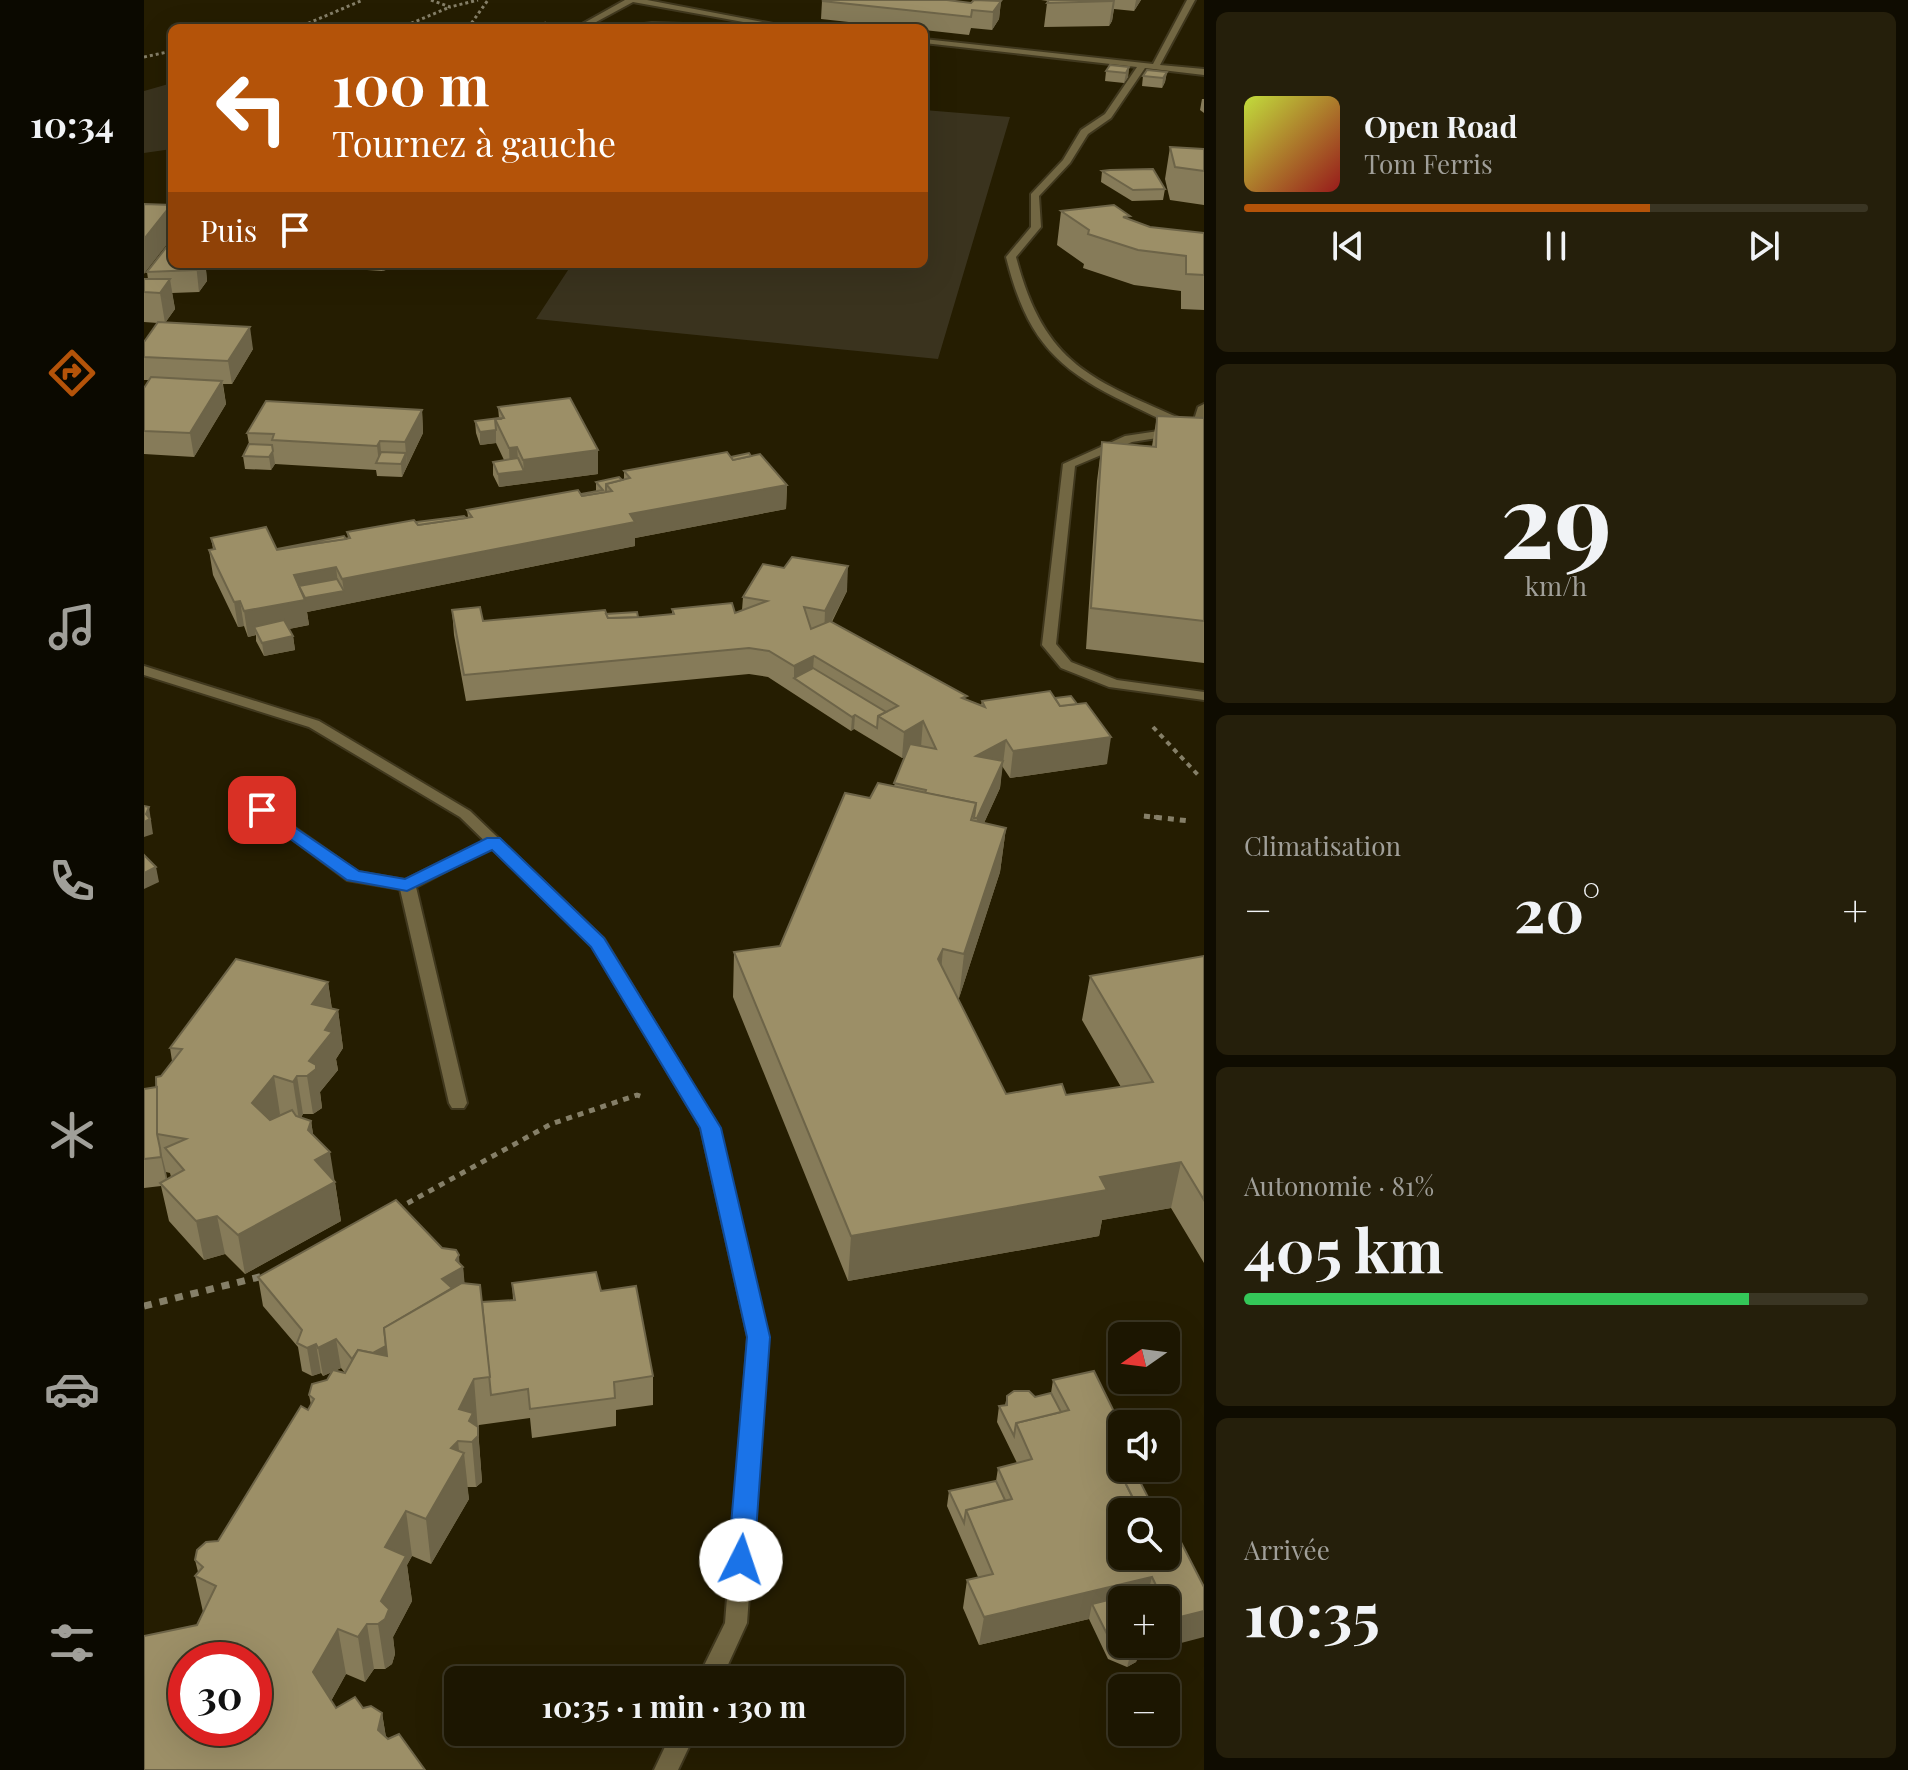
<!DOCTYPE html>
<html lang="fr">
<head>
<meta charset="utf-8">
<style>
	:root { --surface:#1c1601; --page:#251f0b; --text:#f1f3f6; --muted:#a09f99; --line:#3a3523; --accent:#b45309 }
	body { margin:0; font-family:"Playfair Display",serif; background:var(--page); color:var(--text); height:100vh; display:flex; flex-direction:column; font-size:30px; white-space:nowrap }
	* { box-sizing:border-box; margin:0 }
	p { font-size:26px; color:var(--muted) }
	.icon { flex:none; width:44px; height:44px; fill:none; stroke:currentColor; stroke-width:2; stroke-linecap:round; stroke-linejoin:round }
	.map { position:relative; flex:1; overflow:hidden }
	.drawer { display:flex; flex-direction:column; gap:12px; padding:12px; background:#0f0c01; width:704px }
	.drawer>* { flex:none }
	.banner { position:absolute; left:24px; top:24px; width:760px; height:244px; border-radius:12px; box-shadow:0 8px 32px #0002,0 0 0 2px var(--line); background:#b45309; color:#fff; overflow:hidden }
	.needle { width:52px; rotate:256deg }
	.buttons { position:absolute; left:964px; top:1322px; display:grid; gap:16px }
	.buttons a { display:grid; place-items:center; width:72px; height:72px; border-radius:12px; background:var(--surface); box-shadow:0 8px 32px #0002,0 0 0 2px var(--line); font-size:40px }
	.speed { position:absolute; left:24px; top:1642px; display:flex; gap:16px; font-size:40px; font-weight:700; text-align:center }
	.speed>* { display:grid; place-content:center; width:104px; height:104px; border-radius:50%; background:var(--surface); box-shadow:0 8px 32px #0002,0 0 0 2px var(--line); line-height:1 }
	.speed .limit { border:12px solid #d22; background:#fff; color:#111 }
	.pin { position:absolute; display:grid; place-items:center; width:68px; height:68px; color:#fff; margin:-34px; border-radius:16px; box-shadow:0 4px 12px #0006 }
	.me { position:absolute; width:88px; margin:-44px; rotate:4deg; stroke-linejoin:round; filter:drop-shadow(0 0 6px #0008) }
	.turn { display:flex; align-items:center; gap:28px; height:168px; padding:0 32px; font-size:36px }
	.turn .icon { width:104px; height:104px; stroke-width:2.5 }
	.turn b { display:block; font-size:56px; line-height:68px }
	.then { display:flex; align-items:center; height:76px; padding:0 32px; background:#0003; gap:16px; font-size:30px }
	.big { font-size:60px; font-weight:700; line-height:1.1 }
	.drawer .widget { flex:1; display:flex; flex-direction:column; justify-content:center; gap:12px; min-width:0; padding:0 28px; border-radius:12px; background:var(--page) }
	.drawer .dial { align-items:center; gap:0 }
	.dial b { font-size:104px; line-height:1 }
	.song { display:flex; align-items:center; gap:24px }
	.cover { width:96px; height:96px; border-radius:12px; background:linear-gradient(135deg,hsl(70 70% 55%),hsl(0 70% 35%)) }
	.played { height:8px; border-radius:4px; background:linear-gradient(90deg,var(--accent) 65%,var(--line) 65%) }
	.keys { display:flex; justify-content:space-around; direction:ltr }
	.heat { display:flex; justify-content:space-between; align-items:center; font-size:44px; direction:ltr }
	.charge { height:12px; border-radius:6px; background:linear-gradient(90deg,#34c759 81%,var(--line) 0) }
	.trip { position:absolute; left:300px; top:1666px; width:460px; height:80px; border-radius:12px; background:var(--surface); box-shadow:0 8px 32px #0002,0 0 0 2px var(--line); font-weight:700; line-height:80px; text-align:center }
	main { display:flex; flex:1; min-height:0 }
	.menu { display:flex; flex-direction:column; width:144px; justify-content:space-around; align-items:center; background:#0b0900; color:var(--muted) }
	.menu .icon { width:56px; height:56px }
	.menu .selected { color:var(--accent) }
	.menu b { font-size:36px; color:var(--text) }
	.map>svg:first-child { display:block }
	.green { fill:#3a331e }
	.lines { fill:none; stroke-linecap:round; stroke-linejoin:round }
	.lane-casing { stroke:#40381e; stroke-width:4 }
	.street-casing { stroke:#40381e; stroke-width:4 }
	.path-far3 { stroke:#857f68; stroke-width:3; stroke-dasharray:3 3; stroke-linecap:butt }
	.path-far2 { stroke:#857f68; stroke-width:4; stroke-dasharray:5 5; stroke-linecap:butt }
	.path-far1 { stroke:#857f68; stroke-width:5; stroke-dasharray:6 6; stroke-linecap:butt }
	.path { stroke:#857f68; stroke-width:7; stroke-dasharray:8 8; stroke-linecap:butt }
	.lane { fill:#726743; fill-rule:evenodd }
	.street { fill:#726743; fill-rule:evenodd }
	.wall { fill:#867b59; fill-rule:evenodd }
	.shaded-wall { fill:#6d6448 }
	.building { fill:#9c8f67; stroke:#6d6448; stroke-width:2; fill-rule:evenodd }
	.route { fill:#1a73e8; stroke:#114b97; stroke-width:2 }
</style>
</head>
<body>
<main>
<nav class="menu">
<b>10:34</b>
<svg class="icon selected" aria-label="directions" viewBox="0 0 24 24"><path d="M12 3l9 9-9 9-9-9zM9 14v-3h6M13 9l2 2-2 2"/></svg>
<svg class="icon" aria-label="music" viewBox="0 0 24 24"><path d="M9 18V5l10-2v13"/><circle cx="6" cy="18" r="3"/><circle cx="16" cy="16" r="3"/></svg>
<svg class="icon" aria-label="phone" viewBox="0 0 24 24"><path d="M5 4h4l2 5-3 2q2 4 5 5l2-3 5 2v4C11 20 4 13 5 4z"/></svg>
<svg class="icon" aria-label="climate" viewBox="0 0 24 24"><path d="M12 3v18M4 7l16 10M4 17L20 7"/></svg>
<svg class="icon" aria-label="car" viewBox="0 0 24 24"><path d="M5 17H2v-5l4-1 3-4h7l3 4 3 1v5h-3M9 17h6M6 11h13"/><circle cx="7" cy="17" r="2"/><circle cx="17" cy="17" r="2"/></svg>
<svg class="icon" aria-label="filters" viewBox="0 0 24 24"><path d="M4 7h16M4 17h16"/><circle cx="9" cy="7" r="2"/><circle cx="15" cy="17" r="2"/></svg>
</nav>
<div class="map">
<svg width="1060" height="1770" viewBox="0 0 1060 1770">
	<rect width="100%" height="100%" fill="#251d01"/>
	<g class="green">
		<path d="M28 83V149L0 153V91Z"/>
		<path d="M780 110 866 117 794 359 392 319 428 264H780Z"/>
	</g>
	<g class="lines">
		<defs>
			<g id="lane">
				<path d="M1060 404V425L1057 431 988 442 931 466 912 644 927 662 973 680 1060 692V700L965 687 917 668 898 645 919 464 981 436 1048 426 1054 407Z"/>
				<path d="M118 805 214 872 261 880 344 839 350 837 358 842 272 887 323 1103 320 1108H308L305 1103 256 889 203 880 113 813 110 810Z"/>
			</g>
			<g id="street">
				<path d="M481 0H503L650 28H633L489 2 441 28H431Z"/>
				<path d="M1043 0H1051L1016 65 1060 69V75L1001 68 967 118 944 134 926 163 895 196 897 227 872 257C901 367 948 379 1044 422V426L1040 428C1021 422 1001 412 983 403 909 368 882 336 862 257L887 227V194L919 160 937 130 961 114 993 67 780 43V39L1009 64Z"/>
				<path d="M508 23 603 26 607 28H469Z"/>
				<path d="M0 666 175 721 326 811 460 939 575 1128 624 1337 603 1623 577 1680H553L581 1623 604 1337 557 1128 448 946 316 817 165 727 0 675Z"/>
				<path d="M528 1732H552L534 1770H510Z"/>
			</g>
		</defs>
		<use href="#lane" class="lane-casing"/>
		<use href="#street" class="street-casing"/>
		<g class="path-far3">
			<path d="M287 0 306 7 334 0"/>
			<path d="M153 28 219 0"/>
			<path d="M256 28 306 7"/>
			<path d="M324 28 344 0"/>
			<path d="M388 28 402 23"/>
			<path d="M0 57 28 51"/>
			<path d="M28 155V163"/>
		</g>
		<g class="path-far2">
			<path d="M1009 727 1055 776"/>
			<path d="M1000 816 1019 818"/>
		</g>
		<g class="path-far1">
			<path d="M1000 816 1046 821"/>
			<path d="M253 1209 407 1124 493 1095 499 1097"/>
		</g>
		<path class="path" d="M0 1306 119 1276"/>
		<use href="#lane" class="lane"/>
		<use href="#street" class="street"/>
	</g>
	<g class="wall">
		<path d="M897 0H997L990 11 970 9 968 21 965 26 900 27 903 3 904 1Z"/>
		<path d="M678 1H808L827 3 857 1 855 19 848 30 827 28 825 35 780 30V28H760L677 19Z"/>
		<path d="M985 67 984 77 980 83 961 81 962 71Z"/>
		<path d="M1023 72 1021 82 1018 88 998 86 999 76Z"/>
		<path d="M1058 99H1060V113L1056 110Z"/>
		<path d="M1026 147 1060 149V205L1026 200 1021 179Z"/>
		<path d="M958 171 1021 189 1019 200 988 201 957 182Z"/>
		<path d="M917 211 986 220 1006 227 1060 233V310L1037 309V291L990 285 939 268 940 264 913 245Z"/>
		<path d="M191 264H264L238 271 223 270V266Z"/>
		<path d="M62 270 63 281 55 292 28 293 31 309 21 323 109 349 88 384H79L82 404 50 457 0 454V388L6 380H0V342L14 323 0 322V279H4L3 272Z"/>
		<path d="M354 407 454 474 355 487 349 475V462L360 460 352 443 336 445 332 433 331 421 355 418Z"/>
		<path d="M278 410 279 433 258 477 233 476 232 470 131 464 127 470 101 469 99 456 105 444 103 433Z"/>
		<path d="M1013 416 1060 418V663L942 649 953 481 958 442 1008 446Z"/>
		<path d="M587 457 643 485 642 509 491 538V546L163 612 165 625 145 629 149 636 151 650 120 656 112 641V635L104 637 100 626 94 627 69 575 65 550 69 549 67 538 133 549 202 539 204 538 203 532 272 522 324 517 323 510 452 492V482L480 480V471Z"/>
		<path d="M703 591 688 622 822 699 837 705 838 701 911 698 963 764 866 778 858 766 856 788 840 823 862 828 856 872 815 998H814L862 1094 922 1095 977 1087 938 1020 946 976 1060 956V1263L1027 1208 958 1220 955 1236 704 1281 589 997 590 952 636 946 726 798 750 786 761 757 758 758 710 729 707 731 624 677 605 674 322 701 310 635 308 610 339 621 463 614 494 617 528 615V609L591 613 598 610 599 597Z"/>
		<path d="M184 982 188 1009 194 1010 199 1048 192 1059 194 1070 176 1092 178 1108 169 1114H159L157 1118 167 1121 169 1134 191 1182 197 1221 101 1274 81 1254 60 1260 25 1221 17 1186 0 1188V1089L13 1087 17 1076 28 1061 26 1048ZM22 1172 26 1173 27 1177 23 1179Z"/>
		<path d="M298 1248 319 1267 320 1283 338 1302 369 1300 368 1283 457 1291 509 1376V1405L472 1410V1426L388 1438 386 1418 335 1425 334 1428 338 1482 332 1487H323L325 1499 287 1564 268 1556 263 1565 268 1601 249 1637 251 1654 248 1664 241 1669H230L221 1682 202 1674 187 1701 192 1708H219L238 1713 242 1737 1 1636 53 1625 59 1612 51 1576 54 1572 51 1560 74 1541 164 1410 167 1405 165 1395 183 1380 188 1372 179 1376 177 1373 168 1376 158 1371 154 1347 119 1306 114 1277ZM197 1368 201 1373 191 1371Z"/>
		<path d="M909 1380 1007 1503 1060 1587 1021 1647 995 1654 992 1662 983 1667 964 1659 945 1619 835 1645 819 1608 823 1580 834 1577 803 1506 805 1491 852 1481 854 1468 873 1463 853 1422 855 1406 861 1405 863 1396 891 1397 907 1393ZM978 1600H1022V1644Z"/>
	</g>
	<g class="shaded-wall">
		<path d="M969 0H971L968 21 965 26Z"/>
		<path d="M992 0H997L990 11Z"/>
		<path d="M857 1 855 19 848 30 849 12Z"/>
		<path d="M985 67 984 77 980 83 982 73Z"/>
		<path d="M1023 72 1021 82 1018 88 1019 78Z"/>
		<path d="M27 205 28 238 0 274V239Z"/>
		<path d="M52 264H66L62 270 63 281 55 292Z"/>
		<path d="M237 264H264L238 271Z"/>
		<path d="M26 279 31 309 21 323 16 293Z"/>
		<path d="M106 327 109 349 88 384 84 361Z"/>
		<path d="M78 381 82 404 50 457 46 433Z"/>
		<path d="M278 410 279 433 263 466 261 442Z"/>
		<path d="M352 430V443L336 445V432Z"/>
		<path d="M236 441 238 463H235L233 446Z"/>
		<path d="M373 447 375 471 366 472 365 448Z"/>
		<path d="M454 450V474L355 487 354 474 380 471 379 460Z"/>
		<path d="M129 451 131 464 127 470 125 457Z"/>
		<path d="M262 453 263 466 258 477 257 464Z"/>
		<path d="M643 485 642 509 491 538V546L163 612 165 625 114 635 110 627 112 635 104 637 100 611 150 575 192 567 195 592 200 591 198 579 486 514Z"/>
		<path d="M704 566 703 591 680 636 681 611Z"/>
		<path d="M96 601 100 626 94 627 90 602Z"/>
		<path d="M149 636 151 650 120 656 118 643Z"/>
		<path d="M670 656 668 682 650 678V666Z"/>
		<path d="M711 715 710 729 707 731 708 717Z"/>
		<path d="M779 721 777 747 758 758 760 732Z"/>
		<path d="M967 737 963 764 866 778 869 751Z"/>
		<path d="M862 740 856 788 830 845 833 818 832 756Z"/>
		<path d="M5 807 9 834 0 837V822Z"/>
		<path d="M862 828 856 872 815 998 820 954Z"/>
		<path d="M12 867 15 882 0 889V873Z"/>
		<path d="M799 949 795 994 794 959Z"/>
		<path d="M184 982 189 1018 194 1010 199 1048 192 1059 194 1070 176 1092 178 1108 169 1114 163 1076 165 1061 168 1004Z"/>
		<path d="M130 1076 136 1114 115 1142 108 1103Z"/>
		<path d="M153 1076 159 1114 155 1120 149 1082Z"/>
		<path d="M167 1121 173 1159 186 1152 197 1221 101 1274 94 1235 164 1130Z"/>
		<path d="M16 1148 22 1172 23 1185 17 1157Z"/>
		<path d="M1037 1162 1027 1208 958 1220 955 1236 704 1281 707 1236 956 1177Z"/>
		<path d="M73 1216 81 1254 60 1260 52 1221Z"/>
		<path d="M315 1255 316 1269 319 1267 322 1296 301 1307 298 1279Z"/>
		<path d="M319 1300 216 1392 212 1364Z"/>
		<path d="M192 1339 197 1368 179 1376 174 1348Z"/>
		<path d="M172 1344 177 1373 168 1376 163 1348Z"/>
		<path d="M330 1379 338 1482 332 1487 328 1442 315 1409Z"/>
		<path d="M314 1441 316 1460 320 1453 325 1499 287 1564 282 1519 307 1448Z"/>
		<path d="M978 1450V1468L963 1466 966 1453Z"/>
		<path d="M262 1511 268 1556 263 1565 268 1601 249 1637 251 1654 248 1664 241 1669 234 1624 241 1547Z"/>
		<path d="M1008 1577 1002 1600 948 1604 945 1619 835 1645 840 1617Z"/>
		<path d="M1060 1611V1637L995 1654 992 1662 983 1667 987 1652 997 1644H1022V1632H1024L1028 1619Z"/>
		<path d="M223 1624 230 1669 221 1682 214 1637Z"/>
		<path d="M194 1629 202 1674 178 1717 169 1672Z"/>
		<path d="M238 1713 245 1757 234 1730Z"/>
	</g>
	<g class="building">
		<path d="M681 0H803L827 3 830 0 857 1 849 12 828 10 827 17 678 1Z"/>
		<path d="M905 0H969L968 1 903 3Z"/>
		<path d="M966 65 985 67 982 73 962 71Z"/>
		<path d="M1003 70 1023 72 1019 78 999 76Z"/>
		<path d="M1026 147 1060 149V171L1031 167Z"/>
		<path d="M1009 169 1021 189 989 190 958 171 966 170Z"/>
		<path d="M0 204 27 205 0 239Z"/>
		<path d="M970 205 986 216 979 217 1006 227 1060 233V275L1042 274V256L994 250 944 234 945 230 917 211Z"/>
		<path d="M28 240V264H57L52 270 3 272Z"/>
		<path d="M0 279H26L16 293 0 292Z"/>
		<path d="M14 322 106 327 84 361 0 357V342Z"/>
		<path d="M7 377 78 381 46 433 0 431V388Z"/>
		<path d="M426 398 454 450 379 460 373 447 365 448 351 419 360 418 354 407Z"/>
		<path d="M122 401 278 410 261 442 236 441 233 446 128 440 130 434 103 433Z"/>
		<path d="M1013 416 1060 418V621L947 608 958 442 1012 447Z"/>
		<path d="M355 418 356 419H351L352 430 336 432 331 421Z"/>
		<path d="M105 444 128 445 129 451 125 457 99 456Z"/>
		<path d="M237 452 262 453 257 464 232 463Z"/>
		<path d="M583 452 589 460 616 454 643 485 486 514 491 522 198 579 192 567 150 575 161 600 100 611 96 601 90 602 65 550 71 549 67 538 122 527 133 550 206 538 203 532 270 520 274 525 328 517 323 510 434 490 438 496 468 491 462 484 486 478 480 471Z"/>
		<path d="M605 453 607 456 589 460 587 457Z"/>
		<path d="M374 458 380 471 354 474 349 462Z"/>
		<path d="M475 477 478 480 462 484V492L438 496 437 494 459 490 452 482Z"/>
		<path d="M320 516 322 518 274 525 272 522Z"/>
		<path d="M200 536 202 539 133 549Z"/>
		<path d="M648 557 704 566 681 611 660 607 667 629 686 621 823 696 818 698 841 707 838 701 906 691 916 706 942 703 967 737 869 751 862 740 832 756 859 761 833 818H830L832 803 781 793 782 790 750 783 766 744 792 749 779 721 760 732 734 716 754 706 670 656 650 666 625 651 605 648 320 675 308 610 336 607 339 621 461 610 464 618 498 617 530 614 528 609 588 603 591 613 623 601 599 597 619 564 640 568Z"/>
		<path d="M193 579 200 591 161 598 155 586Z"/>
		<path d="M493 612 494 617 464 618 462 614Z"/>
		<path d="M140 620 149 636 118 643 110 627Z"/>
		<path d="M669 668 742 712 734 716 733 728 711 715 708 717 650 678Z"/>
		<path d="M927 696 933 704 916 706 911 698Z"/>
		<path d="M734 783 832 803 827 820 862 828 820 954 799 949 794 959 862 1094 918 1084 922 1095 1009 1082 946 976 1060 956V1200L1037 1162 956 1177 963 1190 707 1236 590 952 636 946 701 793 726 798Z"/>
		<path d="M0 806 5 807 2 814 6 819 0 822Z"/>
		<path d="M0 855 12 867 0 873Z"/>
		<path d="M92 959 184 982 168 1004 194 1010 181 1030 188 1032 165 1061 172 1065V1069L163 1076H153L149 1082 130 1076 108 1103 126 1120 148 1110 152 1116 167 1121 164 1130 186 1152 171 1160 191 1182 94 1235 73 1216 52 1221 16 1183 40 1170 21 1148 42 1139 13 1134 12 1077 17 1076 38 1049 26 1048Z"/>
		<path d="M13 1087V1134L16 1148 17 1157 0 1159V1089Z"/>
		<path d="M252 1200 298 1248 312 1250 315 1255 312 1260 319 1267 298 1279 308 1288 240 1328 242 1346 229 1353 214 1350 208 1359 192 1339 174 1348 172 1344 163 1348 153 1343 158 1330 114 1277Z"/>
		<path d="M452 1272 457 1291 492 1286 509 1376 470 1382 471 1398 386 1409 384 1389 347 1395 338 1302 371 1300 368 1283Z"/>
		<path d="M318 1283 336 1285 346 1377 330 1379 315 1409 329 1413 325 1421 334 1427V1436L328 1442 314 1441 307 1448 320 1453 282 1519 262 1511 241 1547 262 1556 237 1601 245 1609 241 1619 234 1624H223L214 1637 194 1629 169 1672 192 1708 211 1697 219 1708 227 1706 238 1713 234 1730 244 1739 255 1734 281 1770H0V1636L53 1625 72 1586 51 1576 59 1567 51 1560 53 1550 62 1542 74 1541 157 1406 164 1410 170 1399 165 1395 168 1384 183 1380 189 1370 201 1373 214 1350 243 1356 240 1328ZM42 1660H110V1728H42Z"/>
		<path d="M950 1371 978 1428V1450L966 1453 993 1506 1016 1502 1022 1512H978V1556H1022V1513L1060 1587V1611L1028 1619 1022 1606V1600H1019L1008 1577 840 1617 823 1580 849 1574 822 1510 868 1499 854 1468 888 1459 872 1423 925 1410 909 1380Z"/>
		<path d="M870 1391H885L891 1397 907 1393 917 1412 872 1423 870 1436 855 1406 863 1405V1396Z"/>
		<path d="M978 1462V1468H989L1007 1503 993 1506 972 1464Z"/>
		<path d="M852 1481 861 1500 822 1510 820 1523 805 1491Z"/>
		<path d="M1005 1590 1009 1600H978V1644H997L996 1647 987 1652 968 1644 948 1604Z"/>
	</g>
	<path class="route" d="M118 805 215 871 261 879 343 838H356L460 938 577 1128 626 1337 610 1560 606 1567 597 1571 588 1567 584 1560 603 1337 556 1128 447 947 348 850 263 891 203 880 112 814 109 810Z"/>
</svg>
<div class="buttons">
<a><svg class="needle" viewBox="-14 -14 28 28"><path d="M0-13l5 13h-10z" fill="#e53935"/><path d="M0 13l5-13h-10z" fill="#a09f99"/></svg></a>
<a><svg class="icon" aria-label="sound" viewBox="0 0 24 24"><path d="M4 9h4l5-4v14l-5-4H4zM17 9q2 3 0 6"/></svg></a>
<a><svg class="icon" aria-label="search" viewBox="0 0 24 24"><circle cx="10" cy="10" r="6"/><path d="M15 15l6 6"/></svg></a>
<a>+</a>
<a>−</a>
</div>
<div class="speed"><div class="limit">30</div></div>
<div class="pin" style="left:118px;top:810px;background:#d93025"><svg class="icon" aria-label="arrive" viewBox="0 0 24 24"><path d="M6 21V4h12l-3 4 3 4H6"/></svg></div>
<svg class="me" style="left:597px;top:1560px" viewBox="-20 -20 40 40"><circle r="19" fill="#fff"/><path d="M0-13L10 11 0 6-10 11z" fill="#1a73e8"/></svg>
<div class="trip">10:35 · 1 min · 130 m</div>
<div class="banner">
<div class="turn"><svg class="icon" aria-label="left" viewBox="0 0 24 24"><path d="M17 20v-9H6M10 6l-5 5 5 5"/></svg><div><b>100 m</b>Tournez à gauche</div></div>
<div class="then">Puis<svg class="icon" aria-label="arrive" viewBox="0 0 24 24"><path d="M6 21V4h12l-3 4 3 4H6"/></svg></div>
</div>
</div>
<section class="drawer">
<div class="widget">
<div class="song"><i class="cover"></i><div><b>Open Road</b><p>Tom Ferris</p></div></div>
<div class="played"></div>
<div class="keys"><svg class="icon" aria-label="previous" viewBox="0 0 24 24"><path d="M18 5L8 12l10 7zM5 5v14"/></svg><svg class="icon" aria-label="pause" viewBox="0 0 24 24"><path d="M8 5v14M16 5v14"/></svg><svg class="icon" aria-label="next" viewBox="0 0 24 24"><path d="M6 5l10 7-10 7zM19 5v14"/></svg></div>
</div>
<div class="widget dial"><b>29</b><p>km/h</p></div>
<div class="widget"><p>Climatisation</p>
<div class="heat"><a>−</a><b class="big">20°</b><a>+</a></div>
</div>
<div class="widget"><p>Autonomie · 81%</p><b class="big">405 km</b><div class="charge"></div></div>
<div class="widget"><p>Arrivée</p><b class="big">10:35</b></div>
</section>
</main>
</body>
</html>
